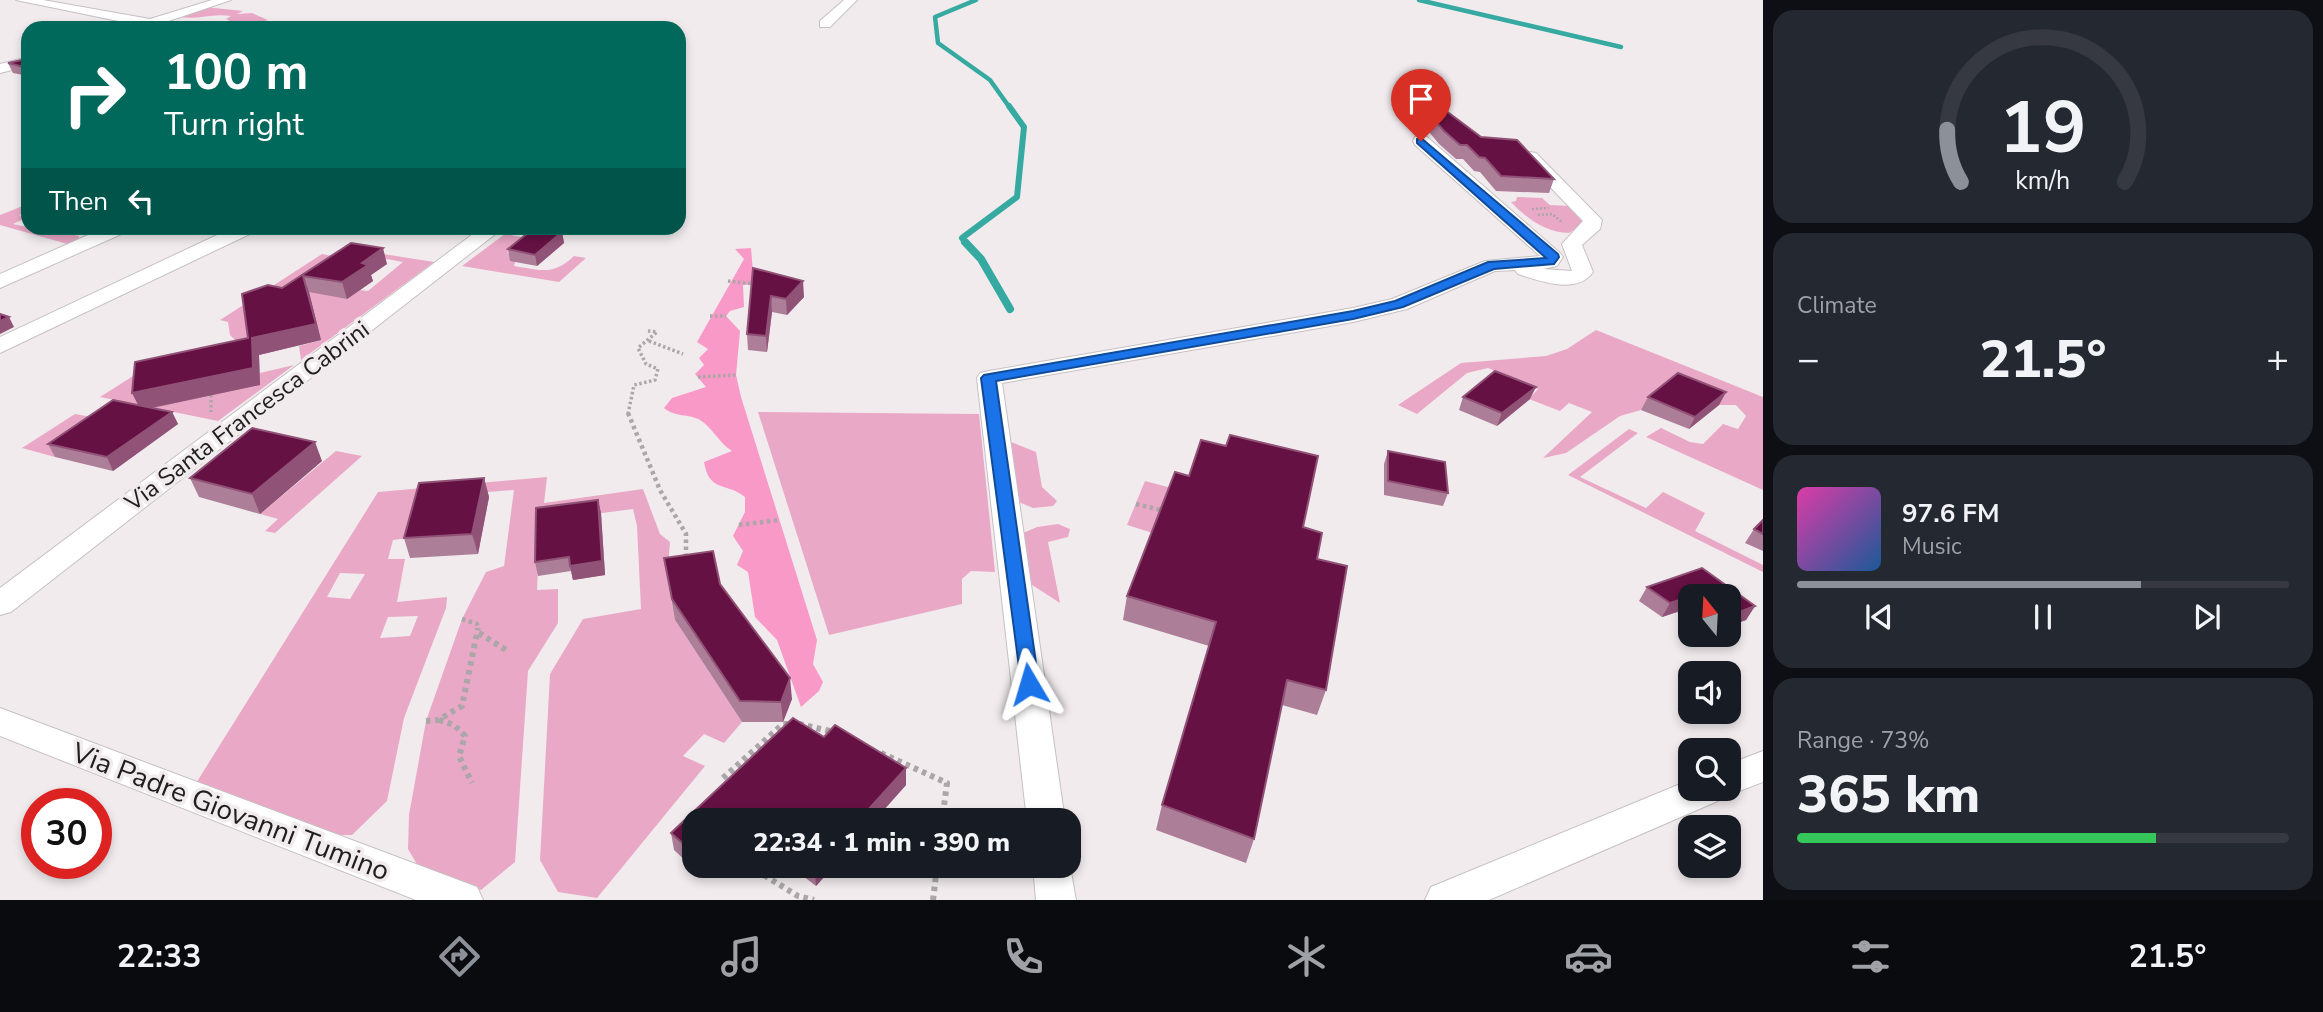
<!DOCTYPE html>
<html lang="en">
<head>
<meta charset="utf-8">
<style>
	:root { --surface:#171b24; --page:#242831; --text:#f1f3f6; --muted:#9ea1a6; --line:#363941; --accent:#8c9099 }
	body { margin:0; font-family:"Nunito Sans",sans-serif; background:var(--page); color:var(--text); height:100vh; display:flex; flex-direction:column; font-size:26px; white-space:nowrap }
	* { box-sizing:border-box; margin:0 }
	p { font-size:23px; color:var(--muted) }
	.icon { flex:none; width:38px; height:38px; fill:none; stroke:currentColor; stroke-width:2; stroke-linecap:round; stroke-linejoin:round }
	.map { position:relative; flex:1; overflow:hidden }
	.drawer { display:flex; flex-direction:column; gap:10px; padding:10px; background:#0d0f14; width:560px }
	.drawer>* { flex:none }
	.hud { position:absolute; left:21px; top:21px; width:665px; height:214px; border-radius:21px; box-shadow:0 4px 10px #0003; background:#00695c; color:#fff; overflow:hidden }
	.needle { width:46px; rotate:342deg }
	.buttons { position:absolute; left:1678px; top:584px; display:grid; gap:14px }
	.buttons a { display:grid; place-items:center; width:63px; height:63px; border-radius:14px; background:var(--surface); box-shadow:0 4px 10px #0003; font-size:35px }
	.speed { position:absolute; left:21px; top:788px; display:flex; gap:14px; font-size:35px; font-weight:700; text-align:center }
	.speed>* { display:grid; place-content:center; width:91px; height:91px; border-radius:50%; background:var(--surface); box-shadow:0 4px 10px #0003; line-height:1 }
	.speed .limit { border:10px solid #d22; background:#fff; color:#111 }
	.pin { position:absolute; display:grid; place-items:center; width:60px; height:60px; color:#fff; margin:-72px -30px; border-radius:50% 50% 50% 0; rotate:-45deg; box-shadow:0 0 7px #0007 }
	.pin .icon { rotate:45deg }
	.me { position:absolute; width:77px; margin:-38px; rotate:353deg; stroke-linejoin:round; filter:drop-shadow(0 0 5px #0008) }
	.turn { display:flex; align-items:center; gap:24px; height:147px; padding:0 28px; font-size:32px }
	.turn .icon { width:91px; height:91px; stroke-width:2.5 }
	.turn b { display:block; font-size:49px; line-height:60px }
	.then { display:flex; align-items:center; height:66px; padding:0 28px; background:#0003; gap:14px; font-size:26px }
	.big { font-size:52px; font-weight:800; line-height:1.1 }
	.drawer .card { flex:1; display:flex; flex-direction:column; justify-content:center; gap:10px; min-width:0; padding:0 24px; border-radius:21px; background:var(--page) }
	.drawer .dial { align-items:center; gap:0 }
	.dial svg { height:182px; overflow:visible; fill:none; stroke:var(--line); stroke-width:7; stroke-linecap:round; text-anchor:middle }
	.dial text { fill:var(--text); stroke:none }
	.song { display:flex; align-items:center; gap:21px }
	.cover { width:84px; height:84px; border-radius:10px; background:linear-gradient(135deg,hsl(320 70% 55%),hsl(210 70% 35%)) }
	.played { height:7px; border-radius:4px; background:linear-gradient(90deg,var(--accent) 70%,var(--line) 70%) }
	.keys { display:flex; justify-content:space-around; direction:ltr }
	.heat { display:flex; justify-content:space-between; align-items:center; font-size:38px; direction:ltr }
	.charge { height:10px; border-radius:5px; background:linear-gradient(90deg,#34c759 73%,var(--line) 0) }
	.trip { position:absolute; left:682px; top:808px; width:399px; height:70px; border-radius:21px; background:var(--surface); box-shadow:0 4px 10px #0003; font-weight:800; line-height:70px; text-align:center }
	.dock { display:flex; height:112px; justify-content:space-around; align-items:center; background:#090b0e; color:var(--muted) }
	.dock .icon { width:49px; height:49px }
	.dock .current { color:var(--accent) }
	.dock b { font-size:32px; color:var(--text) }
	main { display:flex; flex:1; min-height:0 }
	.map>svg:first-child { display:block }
	.green { fill:#eaa8c7; fill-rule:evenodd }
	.forest { fill:#f999c7 }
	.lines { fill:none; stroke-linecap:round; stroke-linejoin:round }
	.stream-far2 { stroke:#36aaa1; stroke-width:4.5 }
	.stream-far1 { stroke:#36aaa1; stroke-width:6 }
	.stream { stroke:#36aaa1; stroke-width:8 }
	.minor-casing { stroke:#c6c0c2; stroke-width:2 }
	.path-far3 { stroke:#aba6a8; stroke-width:2.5; stroke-dasharray:2 2; stroke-linecap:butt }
	.path-far2 { stroke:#aba6a8; stroke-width:3.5; stroke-dasharray:2.5 2.5; stroke-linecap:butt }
	.path-far1 { stroke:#aba6a8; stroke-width:4.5; stroke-dasharray:3.5 3.5; stroke-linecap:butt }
	.path { stroke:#aba6a8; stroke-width:6; stroke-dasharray:4.5 4.5; stroke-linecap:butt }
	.minor { fill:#fff; fill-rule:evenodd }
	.wall { fill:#ac7e98 }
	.shaded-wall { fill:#905276 }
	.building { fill:#661143; stroke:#905276; stroke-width:2 }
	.route { fill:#1a73e8; stroke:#114b97; stroke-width:2 }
	.labels { text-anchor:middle; stroke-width:7; stroke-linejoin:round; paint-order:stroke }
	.street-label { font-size:24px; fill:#1f1d1e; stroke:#f1ebee }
	.near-street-label { font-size:28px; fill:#1f1d1e; stroke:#f1ebee }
</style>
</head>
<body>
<main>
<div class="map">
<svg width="1763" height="900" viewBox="0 0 1763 900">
	<rect width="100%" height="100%" fill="#f1ebee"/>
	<g class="green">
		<path d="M205 7 243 11 237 14 252 13 268 20C250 26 235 30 216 26L230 21 226 19 231 16C212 13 198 20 180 17Z"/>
		<path d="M1517 197 1542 198 1550 205 1570 206 1585 223 1569 233C1546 233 1526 218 1511 202L1516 201Z"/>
		<path d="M28 204V211L19 215 26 218 13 224C36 230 57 230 79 236V242L71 245 0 225V215Z"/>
		<path d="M505 234 526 238 507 253 517 255 514 266C541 270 553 276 574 256L586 258 559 282 462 266Z"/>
		<path d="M364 251 434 262 301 360 299 346 321 340 268 289 322 254 338 257 347 298 359 290 368 291 403 262 359 254Z"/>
		<path d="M251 300 253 343 236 341 230 335 228 322 220 320Z"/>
		<path d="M1596 330 1763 397V490L1646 437 1661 428 1690 442 1703 444 1723 424 1738 429 1746 416 1736 405H1719L1672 385 1641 410 1620 416 1566 453 1543 458 1592 412 1569 403 1560 411 1529 399 1538 389 1488 368 1467 373 1417 414 1398 405 1461 363 1546 356 1567 349Z"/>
		<path d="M152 364 260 385V373L294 365 218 421 100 397Z"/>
		<path d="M758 412 979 414 995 572 971 571 962 579V604L829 635Z"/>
		<path d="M75 414 109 420 55 457 22 448Z"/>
		<path d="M1629 429 1638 433 1580 477 1646 508 1663 492 1705 513 1695 531 1763 565V572L1568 475Z"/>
		<path d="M1011 442 1036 452 1042 487 1057 501 1053 506 1033 508 1019 502Z"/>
		<path d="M336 451 362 456 275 533 265 531 278 519 260 514Z"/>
		<path d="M547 477 544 503 643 489 660 534 670 542 667 578 675 620 742 722 724 743 704 734 683 756 705 766 597 898 558 892 540 860 550 674 583 619 641 609 637 526 633 509 540 521 537 590 558 589V623L528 671 515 862 481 890 421 871 408 849 409 815 426 721 462 619 486 572 504 566 514 490 475 493 416 537 393 540 388 559H405L397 602 447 597 446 608 404 718 387 801 352 835H324L193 788 378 492ZM340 573 365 574 350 599 327 597ZM418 616 410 636 380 638 388 617Z"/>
		<path d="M1145 481 1187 492 1156 534 1127 525Z"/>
		<path d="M1058 524 1070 529 1068 537 1048 542 1060 603 1029 583 1023 533 1037 527Z"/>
	</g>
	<path class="forest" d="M751 248 754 284 743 285 744 307 730 311 726 316 740 331 736 375 741 397 817 640 813 664 823 682 819 691 801 707 777 640 755 617 748 572 737 565 743 551 733 536 745 512V497C727 482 709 493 704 462L732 451C718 442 713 428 700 420 688 413 676 418 664 408L672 398 706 387 695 374 704 365 699 358 708 349 697 342 744 259 735 249Z"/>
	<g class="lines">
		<g class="stream-far2">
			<path d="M976 0 935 17 938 43 990 80 1010 108"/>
			<path d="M1419 0 1621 47"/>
		</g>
		<path class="stream-far1" d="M967 244 962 238 1017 197 1024 127 1009 106"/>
		<path class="stream" d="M965 242 981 259 1010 309"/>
		<defs>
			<g id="minor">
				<path d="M16 0H43L150 19 212 0H231L148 28H127L133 24Z"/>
				<path d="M844 0H857L830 27H820V21Z"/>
				<path d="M28 57V66L0 73V64Z"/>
				<path d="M1421 136 1427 137 1560 253 1563 257 1557 266 1543 269 1572 271 1562 244 1583 221 1521 157 1530 152 1536 153 1602 220 1600 229 1582 245 1593 272C1577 295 1540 281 1518 274L1515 270 1495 271 1407 309 1353 322 1002 383 1065 821H1027L977 378 980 373 989 371 1353 308 1392 299 1485 261 1540 256 1415 145 1413 141 1415 137Z"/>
				<path d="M104 228H129L126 232 0 288V274Z"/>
				<path d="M232 228H257L254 232 0 353V337Z"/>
				<path d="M481 228H503L11 612 0 615V588Z"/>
				<path d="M0 708 477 887 483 900H416L0 736Z"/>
				<path d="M1763 751V782L1729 795 1723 793 1720 800 1489 900H1425L1431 887 1690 780V789H1729V764Z"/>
				<path d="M1069 861 1076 900H1036L1033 866H1069Z"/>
			</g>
		</defs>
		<use href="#minor" class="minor-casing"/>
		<g class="path-far3">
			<path d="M1401 116H1415L1414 110 1419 111"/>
			<path d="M1532 209 1549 208"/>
			<path d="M1538 215 1552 214 1563 223"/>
		</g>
		<g class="path-far2">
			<path d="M728 281 754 284"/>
			<path d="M710 316H726"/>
			<path d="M649 341 683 354"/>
			<path d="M698 377 736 375"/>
			<path d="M211 395V412"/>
			<path d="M628 414 634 385 655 380 658 369 646 364 638 348 657 332 648 331"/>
		</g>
		<g class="path-far1">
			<path d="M628 413 660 490 686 534V559"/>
			<path d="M1136 504 1165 511"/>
			<path d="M739 525 779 520"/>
			<path d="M462 619 477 624 478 629"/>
		</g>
		<g class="path">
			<path d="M479 633 506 650"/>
			<path d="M439 720 454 725 465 736 459 756 472 783"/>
			<path d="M426 721 438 720 462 706 478 628"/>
			<path d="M799 724 834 732"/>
			<path d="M881 753 947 783 942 821"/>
			<path d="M723 778 783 724H790"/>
			<path d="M749 866 798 896 814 900"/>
			<path d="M933 900 937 866"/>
		</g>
		<use href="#minor" class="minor"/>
	</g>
	<g class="wall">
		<path d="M28 48V76L13 73 8 63 26 59Z"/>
		<path d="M1419 102 1554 179 1549 193 1496 191 1480 172 1474 171 1463 159H1456L1439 144 1415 115Z"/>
		<path d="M562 232 564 243 537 266 510 261 508 249Z"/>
		<path d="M351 243 387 264 371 275 373 281 347 299 309 292 321 340 259 355 260 385 153 408 172 412 178 424 113 471 55 457 48 444 138 405 132 393 248 338 282 288Z"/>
		<path d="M753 268 804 297 787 315 772 312 767 352 748 350 747 334Z"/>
		<path d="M1726 392 1719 405 1689 429 1641 410 1648 397Z"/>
		<path d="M1463 397 1530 399 1497 426 1459 410Z"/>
		<path d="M1388 451 1448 493 1443 506 1384 495V464Z"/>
		<path d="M322 461 260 514 199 497 190 478Z"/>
		<path d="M484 478 489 497 478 554 410 558 404 538Z"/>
		<path d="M598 500 601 513 605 575 573 580 571 571 538 576 535 562Z"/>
		<path d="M1763 520V551L1745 543 1754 529Z"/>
		<path d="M1303 527 1317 559 1326 690 1317 715 1282 705 1254 839 1246 863 1156 830 1162 805 1209 646 1123 620 1127 596Z"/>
		<path d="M664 558 720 584 792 699 783 722H742L675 620Z"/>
		<path d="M1702 568 1755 606 1746 620 1729 626V597H1690V622L1677 612 1662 617 1639 601 1647 587Z"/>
		<path d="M824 737 906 785 874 821H695V866H710L701 875 674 850 671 833Z"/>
		<path d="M790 866H834L816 886Z"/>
	</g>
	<g class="shaded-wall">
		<path d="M562 232 564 243 537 266 535 255Z"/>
		<path d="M383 248 387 264 371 275 373 281 347 299 342 282 362 263Z"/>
		<path d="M303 276 309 292 321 340 259 355 260 385 141 410 132 393 252 338Z"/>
		<path d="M803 281 804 297 787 315 786 299Z"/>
		<path d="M771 296 772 312 767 352 766 336Z"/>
		<path d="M9 317 14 327 0 334V321Z"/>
		<path d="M1536 387 1530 399 1497 426 1502 413Z"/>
		<path d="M1726 392 1719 405 1689 429 1695 417Z"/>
		<path d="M172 412 178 424 113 471 107 457Z"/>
		<path d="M315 442 322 461 260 514 252 494Z"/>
		<path d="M484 478 489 497 478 554 472 534Z"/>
		<path d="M598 500 601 513 605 575 573 580 570 566Z"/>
		<path d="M1685 598 1677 612 1662 617 1670 603Z"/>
		<path d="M1755 606 1746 620 1729 626V616Z"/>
		<path d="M790 678 792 699 783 722 781 702Z"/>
		<path d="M906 768V785L874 821H858Z"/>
		<path d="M743 815V821H737Z"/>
		<path d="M700 866H710L701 875Z"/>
		<path d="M818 866H834L816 886 815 869Z"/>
	</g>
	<g class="building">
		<path d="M26 48H28V68L8 63 26 59Z"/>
		<path d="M1425 95 1481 137 1517 140 1554 179 1501 176 1485 158 1479 157 1467 145H1460L1444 131 1419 102Z"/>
		<path d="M534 228 562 232 535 255 508 249Z"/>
		<path d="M351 243 383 248 362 263 368 265 342 282 303 276 316 324 252 338 253 368 132 393 135 362 248 338 242 294 268 285 282 288Z"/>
		<path d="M753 268 803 281 786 299 771 296 766 336 747 334Z"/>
		<path d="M0 314 9 317 0 321Z"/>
		<path d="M1495 371 1536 387 1502 413 1463 397Z"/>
		<path d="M1678 373 1726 392 1695 417 1648 397Z"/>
		<path d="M113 400 172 412 107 457 48 444Z"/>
		<path d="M252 428 315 442 252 494 190 478Z"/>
		<path d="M1230 435 1318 456 1303 527 1322 533 1317 559 1347 566 1326 690 1287 680 1254 839 1162 805 1216 622 1127 596 1175 472 1189 476 1201 440 1226 446Z"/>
		<path d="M1388 451 1445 462 1448 493 1388 481Z"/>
		<path d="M484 478 472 534 404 538 419 483Z"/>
		<path d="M598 500 602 561 570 566 569 557 535 562 536 508Z"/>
		<path d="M1763 520V534L1754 529Z"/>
		<path d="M713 551 720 584 790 678 781 702 740 701 672 599 664 558Z"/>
		<path d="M1702 568 1755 606 1729 616V597H1690V602L1685 598 1670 603 1647 587Z"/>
		<path d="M793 718 824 737 835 725 906 768 858 821H751L743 815 737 821H695V854L671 833Z"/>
	</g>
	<path class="route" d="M1421 138 1558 254 1559 257 1554 264 1494 269 1403 307 1353 319 996 381 1039 684 1036 690H1022L981 378 984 375 1353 311 1395 301 1488 262 1546 258 1417 143V139Z"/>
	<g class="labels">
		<g class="street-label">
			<text transform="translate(247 416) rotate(-37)" y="8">Via Santa Francesca Cabrini</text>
		</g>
		<g class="near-street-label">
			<text transform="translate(231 811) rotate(21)" y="10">Via Padre Giovanni Tumino</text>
		</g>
	</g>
</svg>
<div class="buttons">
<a><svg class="needle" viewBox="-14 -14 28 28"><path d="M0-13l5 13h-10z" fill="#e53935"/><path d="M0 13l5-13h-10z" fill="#9ea1a6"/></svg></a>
<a><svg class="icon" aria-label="sound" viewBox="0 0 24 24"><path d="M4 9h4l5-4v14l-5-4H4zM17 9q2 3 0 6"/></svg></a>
<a><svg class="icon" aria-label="search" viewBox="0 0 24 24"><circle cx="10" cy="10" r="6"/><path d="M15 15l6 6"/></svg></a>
<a><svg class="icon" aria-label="layers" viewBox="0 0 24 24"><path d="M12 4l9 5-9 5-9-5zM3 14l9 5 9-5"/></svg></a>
</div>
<div class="speed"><div class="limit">30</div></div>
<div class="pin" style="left:1421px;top:141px;background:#d93025"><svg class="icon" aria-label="arrive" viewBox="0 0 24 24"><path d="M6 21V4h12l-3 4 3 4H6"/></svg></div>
<svg class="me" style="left:1029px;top:684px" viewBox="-20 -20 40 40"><path d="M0-17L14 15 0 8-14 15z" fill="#1a73e8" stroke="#fff" stroke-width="4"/></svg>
<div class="trip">22:34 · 1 min · 390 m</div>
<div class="hud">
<div class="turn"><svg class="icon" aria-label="right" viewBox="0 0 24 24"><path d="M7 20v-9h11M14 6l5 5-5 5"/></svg><div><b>100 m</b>Turn right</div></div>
<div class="then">Then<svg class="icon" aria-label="left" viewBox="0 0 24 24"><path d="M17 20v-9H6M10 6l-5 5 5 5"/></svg></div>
</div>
</div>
<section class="drawer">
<div class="card dial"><svg viewBox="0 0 100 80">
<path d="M14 69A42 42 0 1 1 86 69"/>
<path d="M14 69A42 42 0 0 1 8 46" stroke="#8c9099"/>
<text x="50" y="56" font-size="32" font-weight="700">19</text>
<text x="50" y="72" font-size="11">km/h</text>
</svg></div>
<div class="card"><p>Climate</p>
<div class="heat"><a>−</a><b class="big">21.5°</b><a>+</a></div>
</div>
<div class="card">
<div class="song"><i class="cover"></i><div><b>97.6 FM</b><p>Music</p></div></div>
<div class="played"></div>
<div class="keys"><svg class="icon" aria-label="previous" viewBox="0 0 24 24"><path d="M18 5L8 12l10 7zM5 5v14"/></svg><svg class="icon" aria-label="pause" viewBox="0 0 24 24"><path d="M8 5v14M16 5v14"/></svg><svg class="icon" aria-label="next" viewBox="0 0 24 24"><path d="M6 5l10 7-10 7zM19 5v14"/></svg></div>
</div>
<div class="card"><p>Range · 73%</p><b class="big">365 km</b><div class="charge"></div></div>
</section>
</main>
<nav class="dock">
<b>22:33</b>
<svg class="icon current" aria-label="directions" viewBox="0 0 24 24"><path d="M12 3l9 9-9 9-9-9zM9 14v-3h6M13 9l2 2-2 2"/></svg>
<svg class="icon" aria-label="music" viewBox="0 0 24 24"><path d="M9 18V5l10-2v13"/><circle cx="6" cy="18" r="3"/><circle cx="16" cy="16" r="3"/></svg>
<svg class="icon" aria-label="phone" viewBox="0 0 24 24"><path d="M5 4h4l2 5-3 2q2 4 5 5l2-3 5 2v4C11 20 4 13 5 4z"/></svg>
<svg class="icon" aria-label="climate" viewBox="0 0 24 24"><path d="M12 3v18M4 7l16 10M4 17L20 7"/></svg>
<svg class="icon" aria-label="car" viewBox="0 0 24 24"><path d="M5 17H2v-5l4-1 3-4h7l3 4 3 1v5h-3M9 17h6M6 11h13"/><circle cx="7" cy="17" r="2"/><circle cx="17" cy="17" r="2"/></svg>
<svg class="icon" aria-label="filters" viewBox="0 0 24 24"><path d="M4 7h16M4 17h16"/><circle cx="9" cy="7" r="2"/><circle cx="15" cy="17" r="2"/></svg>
<b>21.5°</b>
</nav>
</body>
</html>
